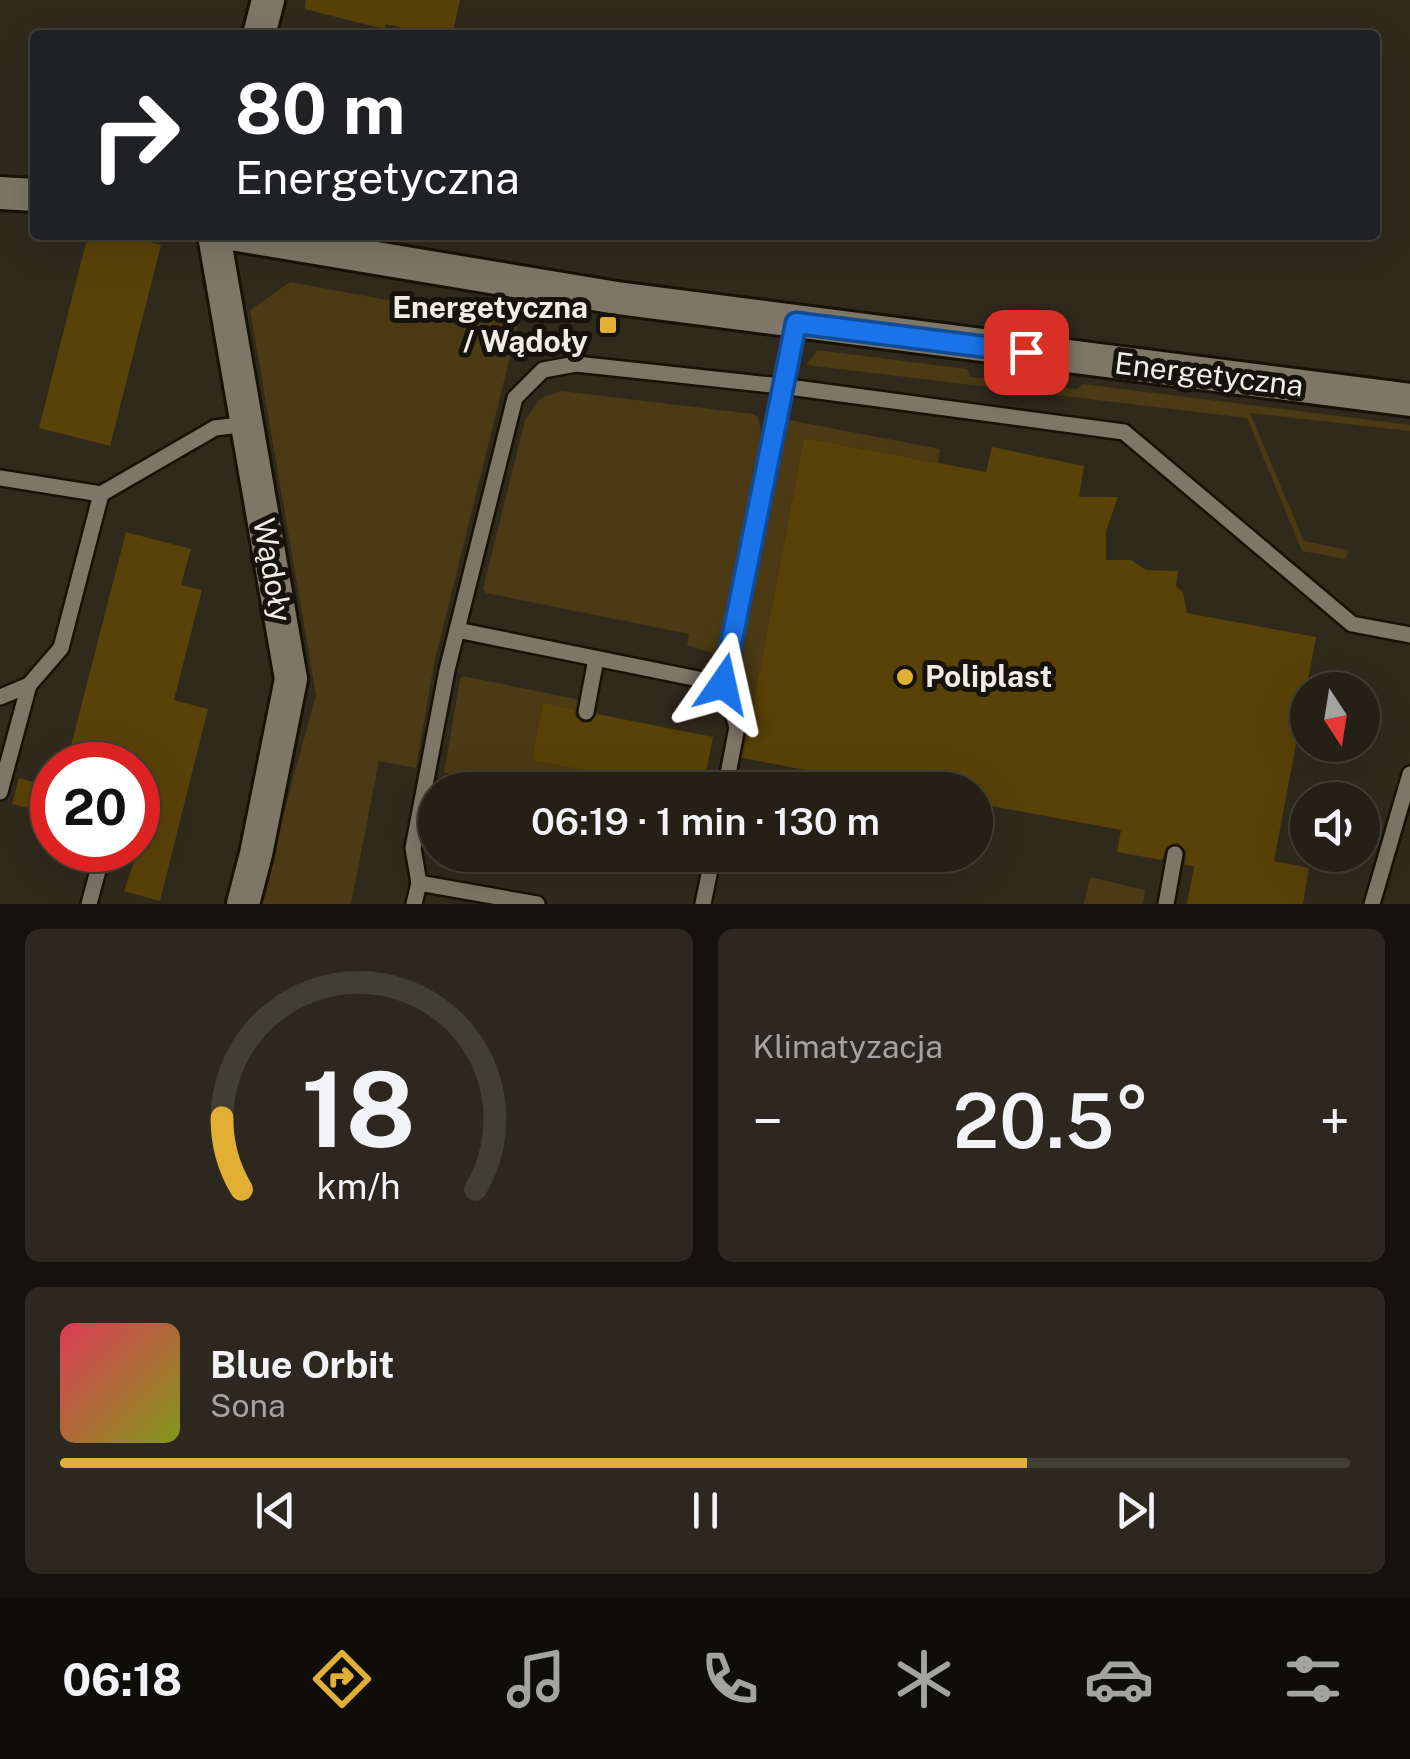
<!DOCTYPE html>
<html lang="pl">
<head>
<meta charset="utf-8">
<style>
	:root { --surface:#242016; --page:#2c281f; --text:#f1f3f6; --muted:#a3a3a1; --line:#413e35; --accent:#e1af34 }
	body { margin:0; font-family:"Public Sans",sans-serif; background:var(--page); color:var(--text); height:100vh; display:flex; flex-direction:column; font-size:38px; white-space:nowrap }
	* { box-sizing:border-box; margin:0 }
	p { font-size:32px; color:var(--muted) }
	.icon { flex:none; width:55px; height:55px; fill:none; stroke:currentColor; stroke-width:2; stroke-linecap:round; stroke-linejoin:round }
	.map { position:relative; height:904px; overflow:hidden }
	.panel { display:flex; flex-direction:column; gap:25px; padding:25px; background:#14120c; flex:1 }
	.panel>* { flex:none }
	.banner { position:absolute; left:30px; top:30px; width:1350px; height:210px; border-radius:10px; box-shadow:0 10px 40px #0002,0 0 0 2px var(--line); background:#202124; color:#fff; overflow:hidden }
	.needle { width:65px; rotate:168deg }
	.buttons { position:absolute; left:1290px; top:672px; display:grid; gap:20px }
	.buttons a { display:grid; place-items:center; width:90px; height:90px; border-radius:50%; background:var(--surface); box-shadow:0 10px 40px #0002,0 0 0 2px var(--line); font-size:50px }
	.speed { position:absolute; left:30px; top:742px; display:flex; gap:20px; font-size:50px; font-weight:700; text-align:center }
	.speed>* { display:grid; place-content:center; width:130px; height:130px; border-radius:50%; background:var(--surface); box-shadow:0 10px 40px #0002,0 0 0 2px var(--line); line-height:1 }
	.speed .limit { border:15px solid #d22; background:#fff; color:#111 }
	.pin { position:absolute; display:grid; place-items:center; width:85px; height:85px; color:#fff; margin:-42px; border-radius:20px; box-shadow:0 5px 15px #0006 }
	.me { position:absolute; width:110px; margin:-55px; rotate:11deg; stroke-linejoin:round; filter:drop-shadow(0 0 8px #0008) }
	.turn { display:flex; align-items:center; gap:35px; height:210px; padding:0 40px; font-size:45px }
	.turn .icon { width:130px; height:130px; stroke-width:2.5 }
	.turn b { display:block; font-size:70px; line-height:85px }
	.big { font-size:75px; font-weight:600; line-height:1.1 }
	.panel .tile { flex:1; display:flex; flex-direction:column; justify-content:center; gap:15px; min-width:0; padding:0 35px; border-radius:15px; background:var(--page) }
	.panel .dial { align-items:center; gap:0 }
	.dial svg { height:260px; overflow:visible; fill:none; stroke:var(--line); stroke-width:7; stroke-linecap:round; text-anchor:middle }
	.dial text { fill:var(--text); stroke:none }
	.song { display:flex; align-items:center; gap:30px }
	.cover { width:120px; height:120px; border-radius:15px; background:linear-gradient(135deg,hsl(350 70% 55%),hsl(70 70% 35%)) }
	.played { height:10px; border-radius:5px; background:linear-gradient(90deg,var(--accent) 75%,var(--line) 75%) }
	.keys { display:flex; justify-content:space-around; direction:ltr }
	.heat { display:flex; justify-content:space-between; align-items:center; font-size:55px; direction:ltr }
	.panel .tiles { flex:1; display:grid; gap:25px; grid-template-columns:1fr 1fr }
	.tile:last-child { grid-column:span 2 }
	.trip { position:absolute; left:418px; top:772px; width:575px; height:100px; border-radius:50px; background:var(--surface); box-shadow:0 10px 40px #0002,0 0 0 2px var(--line); font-weight:600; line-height:100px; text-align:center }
	.menu { display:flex; height:160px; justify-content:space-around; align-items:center; background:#0e0d09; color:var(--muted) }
	.menu .icon { width:70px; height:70px }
	.menu .current { color:var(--accent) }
	.menu b { font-size:45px; color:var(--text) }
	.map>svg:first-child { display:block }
	.green { fill:#4b3a13 }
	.building { fill:#594207 }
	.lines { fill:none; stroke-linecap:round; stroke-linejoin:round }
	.lane-casing { stroke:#181206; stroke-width:20 }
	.street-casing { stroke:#181206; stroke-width:38 }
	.lane { stroke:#7e7768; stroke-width:15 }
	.street { stroke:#7e7768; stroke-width:32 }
	.route-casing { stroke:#114b97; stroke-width:25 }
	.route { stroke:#1a73e8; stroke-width:18 }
	.poi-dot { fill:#e1af34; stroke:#16130d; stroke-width:4 }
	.labels { text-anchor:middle; stroke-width:10; stroke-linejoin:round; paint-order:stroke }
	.poi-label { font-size:30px; font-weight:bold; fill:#f1ece4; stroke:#16130d; text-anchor:end }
	.street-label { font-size:30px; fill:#f1ece4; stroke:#16130d }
</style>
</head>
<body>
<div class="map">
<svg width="1410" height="904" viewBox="0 0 1410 904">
	<rect width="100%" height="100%" fill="#302a1d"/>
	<g class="green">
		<path d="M290 282 518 324 434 664 416 768 379 761 351 904H259L316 695 250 310Z"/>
		<path d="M817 350 967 369 970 377 1077 389 1082 384 1410 425V431L1250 413 1304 541 1348 550 1346 559 1302 551 1247 418 806 365Z"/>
		<path d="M561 391 753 414 758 417 761 432 719 651 715 654 687 645 689 634 486 593 483 589 525 420 541 398Z"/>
		<path d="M789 420 940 449 938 463 804 438 743 758H738L747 710 737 674 785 423Z"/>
		<path d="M463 676 576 699 580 703 578 711 543 704 532 760 680 790H537L444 773 460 679Z"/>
		<path d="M1090 877 1145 890 1143 904H1084Z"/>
	</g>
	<g class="building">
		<path d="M306 0H460L452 35H433L386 24 384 29 305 9Z"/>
		<path d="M88 235H124L161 245 110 446 39 428Z"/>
		<path d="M804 438 986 472 992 447 1084 466 1079 497H1118L1106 531V560H1131L1146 570 1178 571 1176 586 1183 593 1187 613 1316 637 1274 861 1309 868 1303 904H1187L1194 866 1185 865 1186 851 1178 843 1167 846 1162 860 1117 852 1121 830 975 803V790H909L743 758Z"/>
		<path d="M126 532 191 549 181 585 202 590 174 700 208 709 160 901 124 891 138 850V765H66Z"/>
		<path d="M543 703 575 710 576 717 583 723 591 722 597 714 713 737 703 790H680L532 760Z"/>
		<path d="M19 778 52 787V814L12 804Z"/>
	</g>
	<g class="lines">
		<defs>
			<g id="lane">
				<path d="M0 478 101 494 215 428 247 424"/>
				<path d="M457 630 723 684"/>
				<path d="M0 697 29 685 61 648 101 494"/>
				<path d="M586 712 596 659"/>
				<path d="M725 790 737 727 723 684 796 323"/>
				<path d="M0 792 29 685"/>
				<path d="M89 904 103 852"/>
				<path d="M414 904 419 883"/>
				<path d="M537 904 419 883 413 848 447 670 515 398 543 370 576 364 781 386 1124 432 1352 624 1410 635"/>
				<path d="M703 904 713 855"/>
				<path d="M1166 904 1175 854"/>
				<path d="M1372 904 1410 774"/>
			</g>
			<g id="street">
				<path d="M259 35 268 0"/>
				<path d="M0 193 35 195"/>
				<path d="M214 235 291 679 256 854 243 904"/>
				<path d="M237 235 617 298 1410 400"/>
			</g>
		</defs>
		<use href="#lane" class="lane-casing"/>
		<use href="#street" class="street-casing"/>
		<use href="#lane" class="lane"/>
		<use href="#street" class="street"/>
	</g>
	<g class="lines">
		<defs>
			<path id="route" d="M723 684 796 323 1026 352"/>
		</defs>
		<use href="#route" class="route-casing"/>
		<use href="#route" class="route"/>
	</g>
	<g class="poi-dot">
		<rect x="598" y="315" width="20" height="20" rx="5"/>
		<circle cx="905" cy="677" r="10"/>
	</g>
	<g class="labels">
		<g class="poi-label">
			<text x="588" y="318">Energetyczna<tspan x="588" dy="34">/ Wądoły</tspan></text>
			<text x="925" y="687" text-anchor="start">Poliplast</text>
		</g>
		<g class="street-label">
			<text transform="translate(1209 375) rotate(7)" y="10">Energetyczna</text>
			<text transform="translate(272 570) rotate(80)" y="10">Wądoły</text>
		</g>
	</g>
</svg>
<div class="buttons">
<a><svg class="needle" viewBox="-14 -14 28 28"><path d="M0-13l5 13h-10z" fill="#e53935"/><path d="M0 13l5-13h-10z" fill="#a3a3a1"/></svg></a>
<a><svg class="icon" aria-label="sound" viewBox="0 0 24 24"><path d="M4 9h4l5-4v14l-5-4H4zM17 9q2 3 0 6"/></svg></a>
</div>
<div class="speed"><div class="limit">20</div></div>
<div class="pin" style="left:1026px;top:352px;background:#d93025"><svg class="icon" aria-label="arrive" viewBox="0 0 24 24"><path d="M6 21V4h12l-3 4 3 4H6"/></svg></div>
<svg class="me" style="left:723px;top:684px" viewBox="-20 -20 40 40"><path d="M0-17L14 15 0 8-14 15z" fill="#1a73e8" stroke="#fff" stroke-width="4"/></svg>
<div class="trip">06:19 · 1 min · 130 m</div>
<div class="banner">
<div class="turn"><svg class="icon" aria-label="right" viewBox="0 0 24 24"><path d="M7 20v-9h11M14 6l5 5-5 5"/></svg><div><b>80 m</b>Energetyczna</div></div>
</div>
</div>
<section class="panel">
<div class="tiles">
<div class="tile dial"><svg viewBox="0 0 100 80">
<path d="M14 69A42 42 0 1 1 86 69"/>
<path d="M14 69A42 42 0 0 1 8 47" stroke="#e1af34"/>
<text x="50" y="56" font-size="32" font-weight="700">18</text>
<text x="50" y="72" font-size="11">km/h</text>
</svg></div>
<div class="tile"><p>Klimatyzacja</p>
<div class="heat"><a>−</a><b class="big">20.5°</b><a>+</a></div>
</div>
<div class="tile">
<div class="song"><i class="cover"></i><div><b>Blue Orbit</b><p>Sona</p></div></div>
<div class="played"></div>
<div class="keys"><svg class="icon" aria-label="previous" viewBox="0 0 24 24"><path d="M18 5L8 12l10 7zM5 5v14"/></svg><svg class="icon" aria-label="pause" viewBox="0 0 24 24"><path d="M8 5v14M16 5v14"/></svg><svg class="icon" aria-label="next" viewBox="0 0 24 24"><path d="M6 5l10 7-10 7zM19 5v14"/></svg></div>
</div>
</div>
</section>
<nav class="menu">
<b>06:18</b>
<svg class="icon current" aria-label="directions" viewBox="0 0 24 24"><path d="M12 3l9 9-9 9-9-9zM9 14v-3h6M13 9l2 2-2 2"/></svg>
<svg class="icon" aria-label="music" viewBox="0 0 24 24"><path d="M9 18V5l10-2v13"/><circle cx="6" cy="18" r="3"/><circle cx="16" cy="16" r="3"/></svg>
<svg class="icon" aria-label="phone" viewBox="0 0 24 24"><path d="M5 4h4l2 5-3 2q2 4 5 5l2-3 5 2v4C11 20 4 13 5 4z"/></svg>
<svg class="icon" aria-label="climate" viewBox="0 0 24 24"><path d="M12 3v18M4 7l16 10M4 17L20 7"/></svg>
<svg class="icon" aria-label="car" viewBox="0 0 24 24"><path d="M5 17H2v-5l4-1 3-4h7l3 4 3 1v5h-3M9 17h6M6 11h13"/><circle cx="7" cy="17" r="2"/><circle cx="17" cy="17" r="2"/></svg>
<svg class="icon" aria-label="filters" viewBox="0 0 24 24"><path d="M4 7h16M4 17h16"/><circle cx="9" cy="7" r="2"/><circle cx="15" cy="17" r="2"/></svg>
</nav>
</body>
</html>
